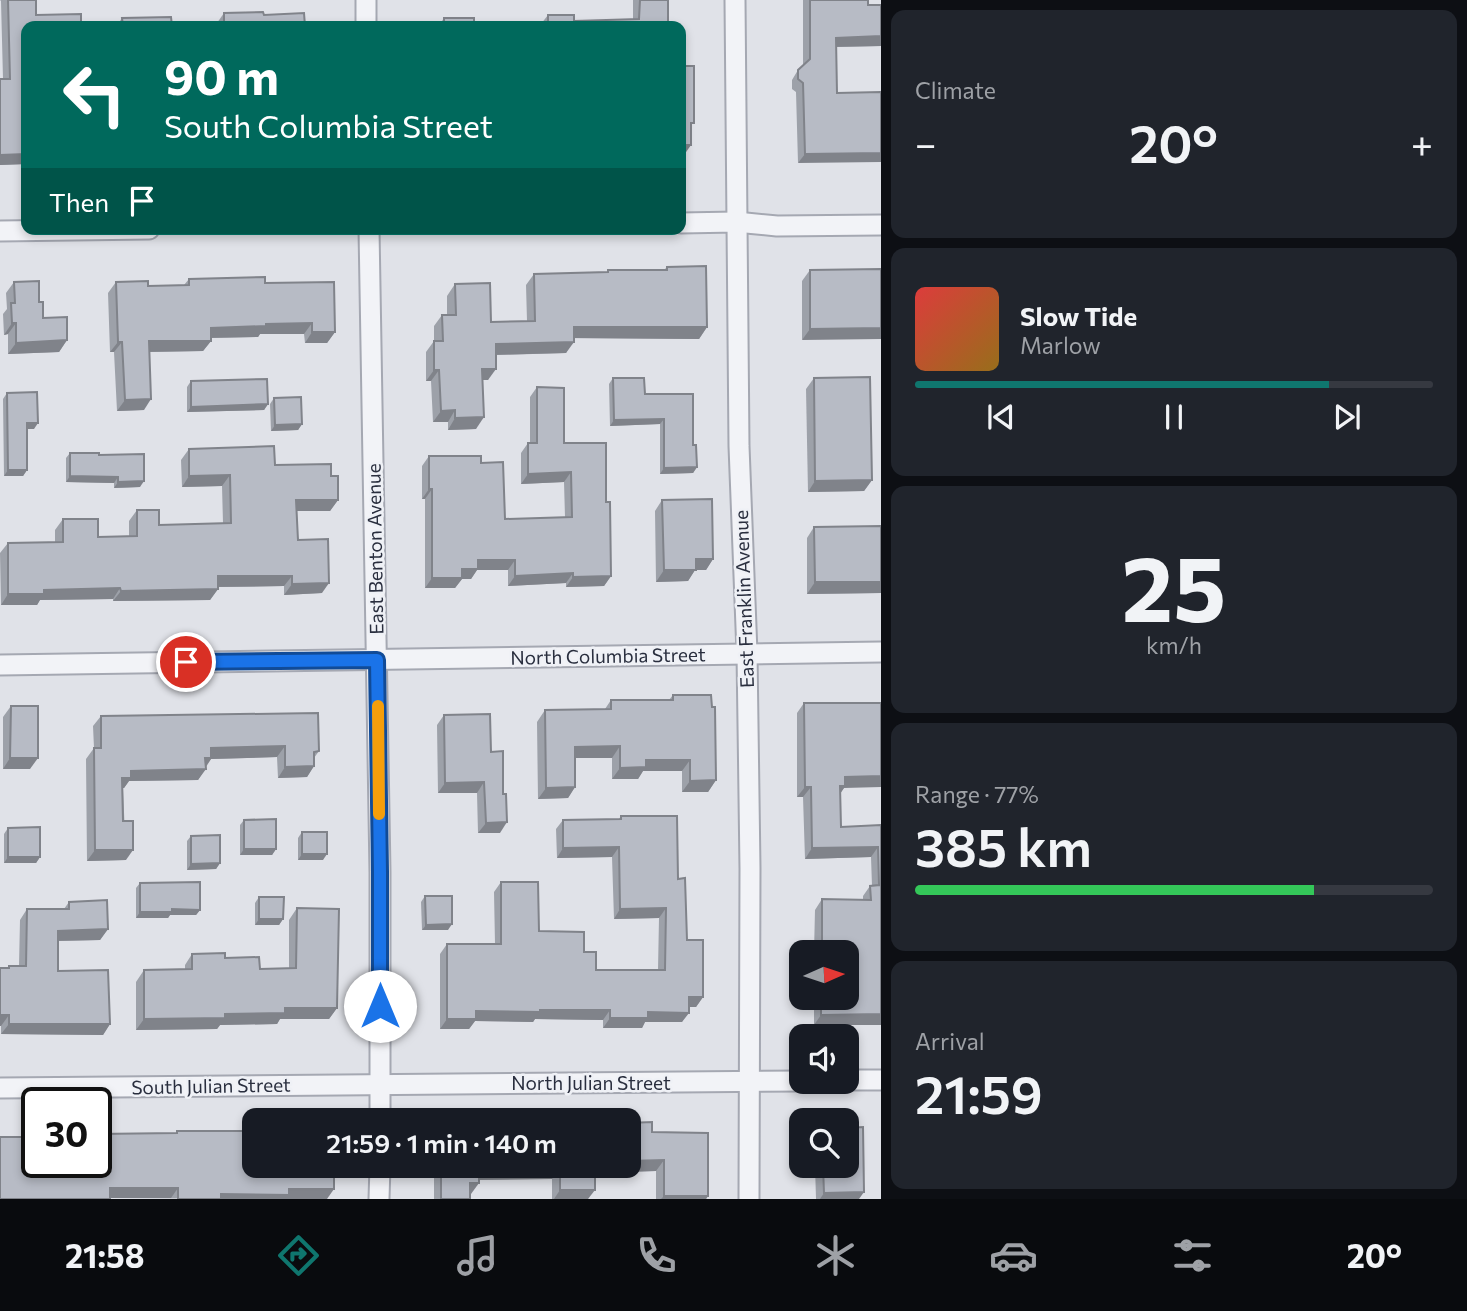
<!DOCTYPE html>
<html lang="en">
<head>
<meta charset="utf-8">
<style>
	:root { --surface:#171b24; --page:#20242c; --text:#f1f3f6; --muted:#9ea1a6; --line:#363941; --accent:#0f766e }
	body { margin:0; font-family:Commissioner,sans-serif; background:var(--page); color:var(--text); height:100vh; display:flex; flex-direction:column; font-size:26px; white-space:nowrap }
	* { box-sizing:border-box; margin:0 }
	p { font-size:23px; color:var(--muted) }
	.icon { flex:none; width:38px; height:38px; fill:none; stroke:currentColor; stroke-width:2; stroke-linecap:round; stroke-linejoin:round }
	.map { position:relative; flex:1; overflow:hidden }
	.panel { display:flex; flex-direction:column; gap:10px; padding:10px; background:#0d0f14; width:586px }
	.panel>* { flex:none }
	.hud { position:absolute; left:21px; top:21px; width:665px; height:214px; border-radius:14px; box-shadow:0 4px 10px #0003; background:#00695c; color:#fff; overflow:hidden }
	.needle { width:46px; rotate:87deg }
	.controls { position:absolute; left:789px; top:940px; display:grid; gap:14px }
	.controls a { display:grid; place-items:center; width:70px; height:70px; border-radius:14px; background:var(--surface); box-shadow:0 4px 10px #0003; font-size:35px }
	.speed { position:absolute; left:21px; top:1087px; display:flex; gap:14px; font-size:35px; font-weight:700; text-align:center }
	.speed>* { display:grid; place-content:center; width:91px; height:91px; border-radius:50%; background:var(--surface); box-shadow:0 4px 10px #0003; line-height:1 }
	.speed .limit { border:4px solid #111; border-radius:10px; background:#fff; color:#111 }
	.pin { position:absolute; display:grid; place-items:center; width:60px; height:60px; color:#fff; margin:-30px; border:4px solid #fff; border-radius:50%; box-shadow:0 2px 7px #0007 }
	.me { position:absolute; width:77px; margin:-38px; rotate:0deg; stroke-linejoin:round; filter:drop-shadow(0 0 5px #0008) }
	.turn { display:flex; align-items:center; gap:24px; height:147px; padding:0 28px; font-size:32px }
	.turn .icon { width:91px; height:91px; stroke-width:2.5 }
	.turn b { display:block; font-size:49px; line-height:60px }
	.then { display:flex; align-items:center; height:66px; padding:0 28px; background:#0003; gap:14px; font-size:26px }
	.big { font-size:52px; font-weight:600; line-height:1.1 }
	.panel .card { flex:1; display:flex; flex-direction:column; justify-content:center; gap:10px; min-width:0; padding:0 24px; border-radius:14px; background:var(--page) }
	.panel .dial { align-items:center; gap:0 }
	.dial b { font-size:91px; line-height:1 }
	.song { display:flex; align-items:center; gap:21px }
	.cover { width:84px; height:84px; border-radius:10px; background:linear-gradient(135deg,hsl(0 70% 55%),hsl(40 70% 35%)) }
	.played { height:7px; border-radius:4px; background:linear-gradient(90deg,var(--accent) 80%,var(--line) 80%) }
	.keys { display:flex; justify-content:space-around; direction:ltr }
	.heat { display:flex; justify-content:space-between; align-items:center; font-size:38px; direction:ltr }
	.charge { height:10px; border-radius:5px; background:linear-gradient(90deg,#34c759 77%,var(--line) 0) }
	.trip { position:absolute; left:242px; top:1108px; width:399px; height:70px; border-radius:14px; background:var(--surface); box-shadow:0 4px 10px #0003; font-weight:600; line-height:70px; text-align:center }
	.dock { display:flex; height:112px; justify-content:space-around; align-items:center; background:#090b0e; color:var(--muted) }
	.dock .icon { width:49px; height:49px }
	.dock .selected { color:var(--accent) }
	.dock b { font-size:32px; color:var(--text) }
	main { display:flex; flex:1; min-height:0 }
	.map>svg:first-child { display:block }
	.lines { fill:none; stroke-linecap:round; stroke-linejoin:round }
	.minor-casing { stroke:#a5a8b2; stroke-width:23 }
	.minor { stroke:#f2f3f7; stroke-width:19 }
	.wall { fill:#9da1a9 }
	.shaded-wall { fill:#80838a }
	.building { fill:#b7bbc5; stroke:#80838a; stroke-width:2 }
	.route-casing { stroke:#114b97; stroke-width:18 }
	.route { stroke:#1a73e8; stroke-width:12 }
	.slow { stroke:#f59e0b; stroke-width:12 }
	.labels { text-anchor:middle; stroke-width:5; stroke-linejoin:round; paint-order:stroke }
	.street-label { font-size:19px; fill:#292e3e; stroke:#eff1f6 }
</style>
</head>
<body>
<main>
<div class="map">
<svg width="881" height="1199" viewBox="0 0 881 1199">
	<rect width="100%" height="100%" fill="#e0e2e8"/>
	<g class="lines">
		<defs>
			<g id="minor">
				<path d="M366 0V26"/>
				<path d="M735 0 739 446 747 653 750 868 749 1199"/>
				<path d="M681 223 736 222 777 226 881 225"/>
				<path d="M369 229 380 872V1120"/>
				<path d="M0 231 149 229"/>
				<path d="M0 665 881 652"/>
				<path d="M847 1080H881"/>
				<path d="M0 1088 802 1081"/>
				<path d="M379 1199 380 1166"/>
			</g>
		</defs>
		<use href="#minor" class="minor-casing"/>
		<use href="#minor" class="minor"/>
	</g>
	<g class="wall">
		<path d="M0 0H36L26 26V164L0 165 3 79 1 1Z"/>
		<path d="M633 0H668V26H541V24L548 15 574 21 633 19Z"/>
		<path d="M803 0H868V5H881V46L836 47 837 93 881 92 798 163 796 92 792 89V80L798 70 803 66Z"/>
		<path d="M224 13 264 15 305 26H217V23Z"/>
		<path d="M122 18 172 26H118V24Z"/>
		<path d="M444 18 474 26H440V24Z"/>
		<path d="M667 267 707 327 699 339 574 338 566 353 496 355 488 380H483L476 429 448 430V422H433L431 381H426V352L434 341V326L442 315H447V296L455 284 491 322 527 321 526 285 534 274 607 272 608 270H664Z"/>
		<path d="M881 269 802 340V281L810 270Z"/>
		<path d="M189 279 265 283 335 332 327 343H305L304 334H260L258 337 211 338V341L203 351 150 352 144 410 117 411 114 352H110L108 293 116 282 148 286 184 285Z"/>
		<path d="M14 282 39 302 43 318 67 340 59 352 8 354V334L4 335 3 314 7 309 6 293Z"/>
		<path d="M613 378 645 394 693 445 697 467 693 473 660 474V424L610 426 609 384Z"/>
		<path d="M814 378 872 480 864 491 808 492 806 389Z"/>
		<path d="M191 381 268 404 264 410 187 412V387Z"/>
		<path d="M537 387 564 443 606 502 611 576 604 586 566 587V583L508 586V570H477L471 579H462L455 588H425V499H422V466L429 456 481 463 505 519 565 517 564 482 521 484V453L528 443H530V397Z"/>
		<path d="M7 393 34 429H27V470L23 476H4L3 399Z"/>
		<path d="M274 398 302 424 298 430 271 431 270 404Z"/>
		<path d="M189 449 331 476 338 500 330 511H297L298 540 322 593 284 595V586L218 587V589L210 600 113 601V599L40 600 37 605H1L0 553 8 543 55 542V530L63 519 98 537 129 536V521L137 510 159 525 223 523 222 486 182 487 181 460Z"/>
		<path d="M70 453 99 455 140 487 114 488V483L66 482V458Z"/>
		<path d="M662 500 713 559 706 570H695L688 581 656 582 655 511Z"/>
		<path d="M881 526V593L807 594V538L814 527Z"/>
		<path d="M673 695 716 780 708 792H682V771H643L638 779H612V758H575V787L568 798 538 799 537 722 545 710 605 709 611 700H669Z"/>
		<path d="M804 703 844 788 840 793 841 827 881 825V1025H814V998H847V952H814L815 910 822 899 863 900V896L870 886H872L871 857 805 859 803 797H797V713Z"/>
		<path d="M11 706 30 769H3V717Z"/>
		<path d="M444 715 491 752 500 833H478L477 793H438L437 725Z"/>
		<path d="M101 716 319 751 314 758V766L307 777 278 778 277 757 211 759 198 780 129 781 124 788H123L126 860 87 861 86 759 94 748 93 726Z"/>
		<path d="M621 816 678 879 687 940 703 997 696 1007H689L682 1022H645L642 1028H603V1020L535 1019 533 1022 475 1021 469 1029H440V954L447 944H495L494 892 501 882 539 931 584 952 596 970H658L659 918 614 919 612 857 557 858 556 829 563 820 619 819Z"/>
		<path d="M244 820 276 849 272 855H240V825Z"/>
		<path d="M8 828 40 857 36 863H4V834Z"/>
		<path d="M302 832 323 860H298V838Z"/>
		<path d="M191 836 220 863 216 869 187 870V841Z"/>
		<path d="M140 883 200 910 196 915H170L168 918H136V888Z"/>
		<path d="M425 896 448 930H422L421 902Z"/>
		<path d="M259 897 283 919 279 925H255V903Z"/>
		<path d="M69 902 108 929 100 940 58 941V971L110 1024 103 1035 1 1034V1026H0V968H8L9 966H19L20 920 27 909H64Z"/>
		<path d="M297 908 337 1008 329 1019H280L277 1024 220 1025 217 1029 136 1030V982L144 970H185V965L192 954 225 958 260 969 289 968V920Z"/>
		<path d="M254 1128 327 1199 110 1198 37 1137 176 1133 177 1131H252Z"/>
		<path d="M652 1132 708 1196 706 1199H656V1171L595 1173 588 1199H552V1179L479 1180 470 1194V1199H434V1166H628Z"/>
		<path d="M815 1166H847L859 1199H816Z"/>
	</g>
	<g class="shaded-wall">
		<path d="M881 36V46L829 47 836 38Z"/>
		<path d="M681 145H691L684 155H681Z"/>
		<path d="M881 153V162L798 163 805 154Z"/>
		<path d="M26 154V164L0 165V155Z"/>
		<path d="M12 323H16L8 334 4 335Z"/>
		<path d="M312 323 304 334H260L258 337 203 338 211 328 266 324Z"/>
		<path d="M574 327H707L699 339 566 338Z"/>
		<path d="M881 328V339L802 340 810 329Z"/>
		<path d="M312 332H335L327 343H305Z"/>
		<path d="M67 340 59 352 8 354 16 343Z"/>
		<path d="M149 341H211L203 351 142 352Z"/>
		<path d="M118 342H122L114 352H110Z"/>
		<path d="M574 342 566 353 488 355 496 344Z"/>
		<path d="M482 369H496L488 380H474Z"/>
		<path d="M434 370H439L431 381H426Z"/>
		<path d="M151 399 144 410 117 411 125 400Z"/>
		<path d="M268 404 264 410 187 412 191 407Z"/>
		<path d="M455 410 448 422H433L441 411Z"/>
		<path d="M484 417 476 429 448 430 455 418Z"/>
		<path d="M664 419 660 424 610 426 614 420Z"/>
		<path d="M27 423H38L34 429H23Z"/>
		<path d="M302 424 298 430 271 431 275 425Z"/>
		<path d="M697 467 693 473 660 474 664 468Z"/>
		<path d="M8 470H27L23 476H4Z"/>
		<path d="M571 472 564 482 521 484 528 474Z"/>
		<path d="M230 475 222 486 182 487 189 476Z"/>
		<path d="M70 476 118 477 114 483 66 482Z"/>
		<path d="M872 480 864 491 808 492 815 481Z"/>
		<path d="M144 481 140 487 114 488 118 482Z"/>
		<path d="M429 489H432L425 499H422Z"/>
		<path d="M296 500H338L330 511H289Z"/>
		<path d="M696 559H713L706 570H695L688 581 656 582 664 570Z"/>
		<path d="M478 560H515L508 570H477L471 579H462L455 588H425L432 578 462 569Z"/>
		<path d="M573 573 566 583 508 586 515 576Z"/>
		<path d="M218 576H292L284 586 210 587Z"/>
		<path d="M611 576 604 586 566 587 573 577Z"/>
		<path d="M815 582H881V593L807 594Z"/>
		<path d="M329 583 322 593 284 595 292 584Z"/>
		<path d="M120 588 113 599 40 600 37 605H1L8 594 44 590Z"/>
		<path d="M218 589 210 600 113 601 121 591Z"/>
		<path d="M285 746 277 757 211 759 204 769H206L198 780 129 781 124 788 115 789 122 778 131 771 198 769 211 748Z"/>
		<path d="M620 746 612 758H567L575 747Z"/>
		<path d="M10 758H38L30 769H3Z"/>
		<path d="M646 760H690L682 771H643L638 779H612L620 768Z"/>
		<path d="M314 766 307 777 278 778 285 767Z"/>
		<path d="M881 776V787L844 788 838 797V788L845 777Z"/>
		<path d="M716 780 708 792H682L690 781Z"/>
		<path d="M484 782 477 793H438L445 783Z"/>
		<path d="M575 787 568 798 538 799 546 788Z"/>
		<path d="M805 787H811L803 797H797Z"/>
		<path d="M507 822 500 833H478L486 823Z"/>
		<path d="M619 847 612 857 557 858 563 848Z"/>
		<path d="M878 847 871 857 805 859 812 848Z"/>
		<path d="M244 849H276L272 855H240Z"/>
		<path d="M95 850H133L126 860 87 861Z"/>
		<path d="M302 854H327L323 860H298Z"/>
		<path d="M8 857H40L36 863H4Z"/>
		<path d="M220 863 216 869 187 870 191 864Z"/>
		<path d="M666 908 659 918 614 919 620 909Z"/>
		<path d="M172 909 200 910 196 915H170L168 918H136L140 912Z"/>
		<path d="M259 919H283L279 925H255Z"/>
		<path d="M452 924 448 930H422L426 925Z"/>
		<path d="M108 929 100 940 51 941 58 931Z"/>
		<path d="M689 997H703L696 1007H682Z"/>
		<path d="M285 1008H337L329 1019H280L277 1024 220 1025 217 1029 136 1030 144 1019 225 1014Z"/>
		<path d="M540 1010H610L603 1020 535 1019 533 1022 475 1021 469 1029H440L447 1019 476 1011Z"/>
		<path d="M648 1012 689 1013 682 1022H645L642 1028H603L610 1018Z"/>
		<path d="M881 1014V1025H814L821 1015Z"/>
		<path d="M0 1015H9L1 1026H0Z"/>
		<path d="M9 1024H110L103 1035 1 1034Z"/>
		<path d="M664 1160 656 1171 587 1173 592 1166H628V1161Z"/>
		<path d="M560 1168 552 1179 471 1180 479 1169Z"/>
		<path d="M470 1183H479L471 1194H463Z"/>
		<path d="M110 1188H178L171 1198H102Z"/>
		<path d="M289 1189H334L327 1199H218L221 1194Z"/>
		<path d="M560 1190H595L588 1199H554Z"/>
		<path d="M864 1192 859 1199H820L824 1193Z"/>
		<path d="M664 1196H708L706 1199H661Z"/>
	</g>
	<g class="building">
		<path d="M8 0H36V15L81 14V26H26V154L0 155V79H10Z"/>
		<path d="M640 0H668V26H548V15H574V21L639 19Z"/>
		<path d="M810 0H868V5H881V36L836 38 837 93 881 92V153L805 154 803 83 798 79V70L810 59Z"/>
		<path d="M263 12 264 15 304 13 305 26H224V13Z"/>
		<path d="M171 17 172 26H123L122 18Z"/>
		<rect x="444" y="18" width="30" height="8"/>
		<path d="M681 66H694V123H691V145H681Z"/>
		<path d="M706 266 707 327H574V342L496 344V369H482L484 417 455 418V410L441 411 439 370H434V341H443L442 315H456L455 284 490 283 491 322 535 321 534 274 608 272V270H667V267Z"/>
		<path d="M881 269V328L810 329V270Z"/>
		<path d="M265 277V283L334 282 335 332H312V323L266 324V326L211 328V341H149L151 399 125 400 122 342H118L116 282 148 281V286L189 285V279Z"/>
		<path d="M39 281V302H43V318L67 317V340L16 343V323H12L11 303H15L14 282Z"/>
		<path d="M870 377 872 480 815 481 814 378Z"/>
		<path d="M613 378H644L645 394H693V445H696L697 467 664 468V419L614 420Z"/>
		<path d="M267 379 268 404 191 407V381Z"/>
		<path d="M537 387 564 388V443H606V502H610L611 576 573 577V573L515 576V560H478V569H462V578H432V489H429V456H481V463L503 462 505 519 572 517 571 472 528 474V443H537Z"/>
		<path d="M37 392 38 423H27V470H8L7 393Z"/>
		<path d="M301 397 302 424 275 425 274 398Z"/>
		<path d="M274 446 275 465 331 464V476H338V500H296L298 540 328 539 329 583 292 584V576H218V589L121 591 120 588 44 590V594H8V543L63 542V519H98V537L137 536V510H159V525L231 523 230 475 189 476V449Z"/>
		<path d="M70 453H99V455L144 454V481L118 482V477L70 476Z"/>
		<path d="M712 499 713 559H696V570H664L662 500Z"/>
		<path d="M881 526V582H815L814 527Z"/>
		<path d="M673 695H711L712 707H715L716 780 690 781V760H646V767L620 768V746L575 747V787L546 788 545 710 611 709V700H673Z"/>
		<path d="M804 703H881V776L845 777V786H840L841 827 881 825V1014L821 1015V998H847V952H822V899L871 900 870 886 879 885 878 847 812 848 811 787H805Z"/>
		<path d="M11 706H38V758H10Z"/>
		<path d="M318 713 319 751 314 752V766L285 767V746L211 748V758H205L206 769 131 771V778H122L123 821H133V850H95L94 748H101V716Z"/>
		<path d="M490 714 491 752 503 751V794H506L507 822 486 823 484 782 445 783 444 715Z"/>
		<path d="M621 816H677L678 879 685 878 687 940H703V997H689V1013L648 1012V1018H610V1010H540V1012L476 1011V1019H447V944H501V882H538L539 931 584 932V952H596V970H665L666 908 620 909 619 847 563 848V820L621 819Z"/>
		<path d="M276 819V849H244V820Z"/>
		<path d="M40 827V857H8V828Z"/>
		<rect x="302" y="832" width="25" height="22"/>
		<path d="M220 835V863L191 864V836Z"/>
		<path d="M200 882V910L172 909V912H140V883Z"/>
		<path d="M425 896H452V924L426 925Z"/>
		<path d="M259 897H284L283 919H259Z"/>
		<path d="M107 900 108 929 58 931V971L108 970 110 1024H9V1015H0V968H9V966H26L27 909H69V902Z"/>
		<path d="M297 908 339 909 337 1008H285V1013L225 1014V1018L144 1019V970L192 969V954L225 953V958L259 957 260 969 296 968Z"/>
		<path d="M594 1119V1120H559Z"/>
		<path d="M652 1122V1132L708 1133V1196H664V1160L628 1161V1123Z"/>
		<path d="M863 1127 864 1192 824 1193 823 1166H847V1128Z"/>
		<path d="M254 1128V1166H334V1189H289V1195L221 1194V1199H178V1188H110V1199H0V1137H37V1162H96V1134L177 1133V1131H253Z"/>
		<path d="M441 1166H595V1190H560V1168L479 1169V1183H470V1199H441Z"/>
	</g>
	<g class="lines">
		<defs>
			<path id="route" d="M186 662 377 660 380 872V1006"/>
		</defs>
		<use href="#route" class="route-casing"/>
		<use href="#route" class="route"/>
		<path class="slow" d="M378 706 379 814"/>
	</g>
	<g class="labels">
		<g class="street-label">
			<text transform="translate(375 549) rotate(-91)" y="7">East Benton Avenue</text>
			<text transform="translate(744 599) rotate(-92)" y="7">East Franklin Avenue</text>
			<text transform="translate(608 656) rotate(-1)" y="7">North Columbia Street</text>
			<text x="591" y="1090">North Julian Street</text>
			<text transform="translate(211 1086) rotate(-1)" y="7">South Julian Street</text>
		</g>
	</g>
</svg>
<div class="controls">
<a><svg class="needle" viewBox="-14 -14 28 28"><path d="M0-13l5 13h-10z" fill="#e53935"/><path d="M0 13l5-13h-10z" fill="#9ea1a6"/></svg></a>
<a><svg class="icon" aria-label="sound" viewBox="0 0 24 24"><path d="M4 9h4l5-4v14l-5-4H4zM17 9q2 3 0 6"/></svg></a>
<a><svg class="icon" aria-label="search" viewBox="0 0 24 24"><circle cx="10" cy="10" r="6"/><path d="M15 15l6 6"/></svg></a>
</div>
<div class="speed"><div class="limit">30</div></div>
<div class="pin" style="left:186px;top:662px;background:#d93025"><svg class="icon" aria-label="arrive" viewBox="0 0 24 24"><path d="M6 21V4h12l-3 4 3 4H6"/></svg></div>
<svg class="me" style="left:380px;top:1006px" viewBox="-20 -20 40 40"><circle r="19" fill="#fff"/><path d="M0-13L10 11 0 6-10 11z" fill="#1a73e8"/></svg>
<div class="trip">21:59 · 1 min · 140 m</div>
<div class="hud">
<div class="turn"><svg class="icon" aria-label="left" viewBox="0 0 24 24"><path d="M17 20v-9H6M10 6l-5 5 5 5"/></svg><div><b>90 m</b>South Columbia Street</div></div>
<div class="then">Then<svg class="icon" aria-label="arrive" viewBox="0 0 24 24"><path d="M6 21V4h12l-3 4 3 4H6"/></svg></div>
</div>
</div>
<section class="panel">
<div class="card"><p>Climate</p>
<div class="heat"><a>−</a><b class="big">20°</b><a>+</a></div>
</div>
<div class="card">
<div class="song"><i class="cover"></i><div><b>Slow Tide</b><p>Marlow</p></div></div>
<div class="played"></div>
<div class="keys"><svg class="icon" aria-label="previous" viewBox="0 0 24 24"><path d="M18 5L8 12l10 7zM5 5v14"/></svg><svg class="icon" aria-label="pause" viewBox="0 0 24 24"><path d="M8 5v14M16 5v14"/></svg><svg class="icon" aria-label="next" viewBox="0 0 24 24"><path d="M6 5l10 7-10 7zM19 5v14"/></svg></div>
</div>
<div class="card dial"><b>25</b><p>km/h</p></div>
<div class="card"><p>Range · 77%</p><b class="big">385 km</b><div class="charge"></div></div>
<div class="card"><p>Arrival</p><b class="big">21:59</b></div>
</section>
</main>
<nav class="dock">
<b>21:58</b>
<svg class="icon selected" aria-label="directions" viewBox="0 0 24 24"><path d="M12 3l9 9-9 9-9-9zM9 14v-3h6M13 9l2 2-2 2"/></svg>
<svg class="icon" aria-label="music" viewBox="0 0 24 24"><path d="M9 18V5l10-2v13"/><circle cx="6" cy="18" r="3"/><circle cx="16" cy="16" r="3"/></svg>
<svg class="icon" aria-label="phone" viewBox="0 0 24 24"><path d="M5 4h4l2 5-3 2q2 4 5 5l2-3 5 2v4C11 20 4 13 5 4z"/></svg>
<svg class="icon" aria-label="climate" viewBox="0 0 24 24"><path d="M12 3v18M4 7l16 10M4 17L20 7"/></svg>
<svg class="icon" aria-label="car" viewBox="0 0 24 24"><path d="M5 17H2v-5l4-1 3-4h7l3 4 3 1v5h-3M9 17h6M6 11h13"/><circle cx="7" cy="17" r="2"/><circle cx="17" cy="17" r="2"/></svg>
<svg class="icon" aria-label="filters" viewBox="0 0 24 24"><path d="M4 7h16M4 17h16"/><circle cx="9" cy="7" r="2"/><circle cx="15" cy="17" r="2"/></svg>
<b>20°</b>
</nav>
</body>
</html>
